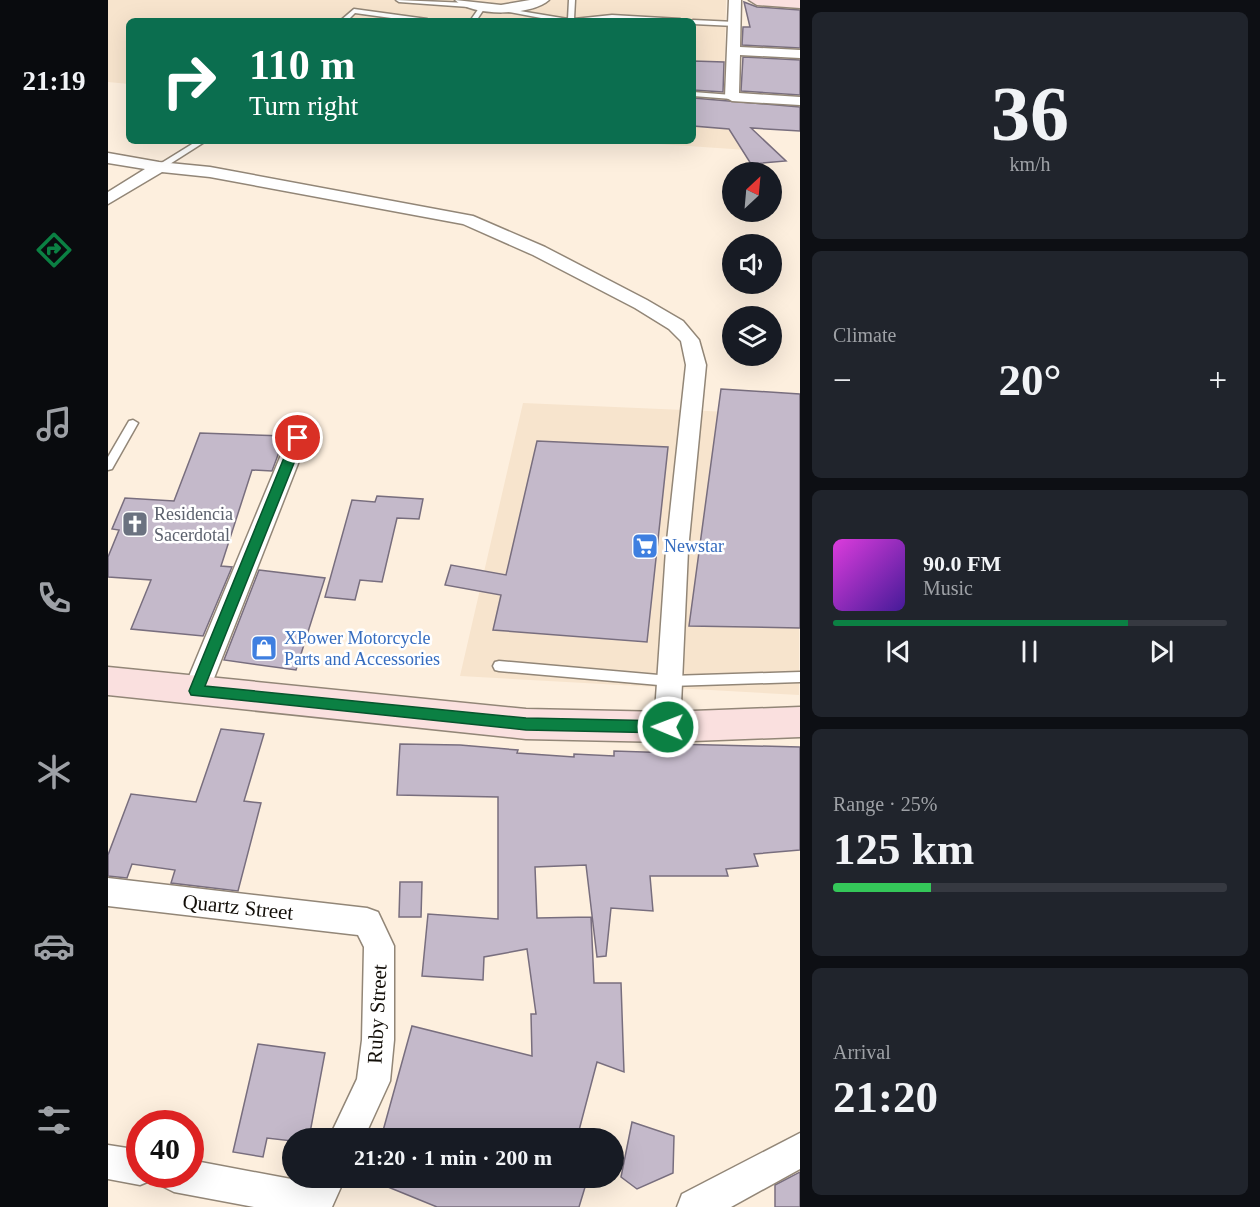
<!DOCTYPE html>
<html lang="en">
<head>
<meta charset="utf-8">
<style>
	:root { --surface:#171b24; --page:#20242c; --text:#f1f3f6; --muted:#9ea1a6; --line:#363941; --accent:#0b8043 }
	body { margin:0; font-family:"Times New Roman",serif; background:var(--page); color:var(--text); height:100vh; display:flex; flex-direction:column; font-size:22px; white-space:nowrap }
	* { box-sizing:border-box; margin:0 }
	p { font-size:20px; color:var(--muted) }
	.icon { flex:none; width:33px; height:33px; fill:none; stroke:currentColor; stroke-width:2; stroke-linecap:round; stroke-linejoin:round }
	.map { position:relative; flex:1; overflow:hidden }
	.sheet { display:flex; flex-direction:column; gap:12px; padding:12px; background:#0d0f14; width:460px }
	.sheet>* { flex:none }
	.hud { position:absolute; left:18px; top:18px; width:570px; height:126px; border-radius:9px; box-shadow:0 6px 24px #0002; background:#0b6e4f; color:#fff; overflow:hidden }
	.needle { width:39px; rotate:26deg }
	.fabs { position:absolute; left:614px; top:162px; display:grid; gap:12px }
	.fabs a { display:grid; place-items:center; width:60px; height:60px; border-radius:50%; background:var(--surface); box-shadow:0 6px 24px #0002; font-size:30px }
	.speed { position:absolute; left:18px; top:1110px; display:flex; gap:12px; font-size:30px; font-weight:700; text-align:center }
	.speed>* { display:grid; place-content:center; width:78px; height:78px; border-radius:50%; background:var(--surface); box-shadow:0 6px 24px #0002; line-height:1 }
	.speed .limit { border:9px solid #d22; background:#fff; color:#111 }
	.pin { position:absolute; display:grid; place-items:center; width:51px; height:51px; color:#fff; margin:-26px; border:3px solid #fff; border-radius:50%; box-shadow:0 2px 6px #0007 }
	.me { position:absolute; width:66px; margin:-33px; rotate:271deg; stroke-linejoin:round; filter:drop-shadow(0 0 4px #0008) }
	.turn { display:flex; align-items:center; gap:21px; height:126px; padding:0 24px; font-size:27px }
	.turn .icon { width:78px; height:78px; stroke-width:2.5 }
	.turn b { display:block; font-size:42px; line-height:51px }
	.big { font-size:45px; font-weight:700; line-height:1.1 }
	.sheet .tile { flex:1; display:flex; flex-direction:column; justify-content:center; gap:9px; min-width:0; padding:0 21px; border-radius:9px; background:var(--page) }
	.sheet .dial { align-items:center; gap:0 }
	.dial b { font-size:78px; line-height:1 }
	.song { display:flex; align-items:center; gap:18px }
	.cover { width:72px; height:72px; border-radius:9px; background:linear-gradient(135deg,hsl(300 70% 55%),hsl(260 70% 35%)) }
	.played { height:6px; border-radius:3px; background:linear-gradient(90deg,var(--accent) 75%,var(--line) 75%) }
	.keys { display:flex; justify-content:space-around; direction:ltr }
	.heat { display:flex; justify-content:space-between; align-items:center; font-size:33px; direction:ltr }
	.charge { height:9px; border-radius:4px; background:linear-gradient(90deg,#34c759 25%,var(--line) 0) }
	.trip { position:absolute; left:174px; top:1128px; width:342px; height:60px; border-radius:30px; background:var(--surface); box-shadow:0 6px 24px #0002; font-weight:700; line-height:60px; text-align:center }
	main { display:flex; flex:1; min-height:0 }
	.tab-bar { display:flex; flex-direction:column; width:108px; justify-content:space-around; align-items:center; background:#090b0e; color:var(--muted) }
	.tab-bar .icon { width:42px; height:42px }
	.tab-bar .active { color:var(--accent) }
	.tab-bar b { font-size:27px; color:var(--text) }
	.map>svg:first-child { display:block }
	.built { fill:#f7e4cd }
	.building { fill:#c4b9ca; stroke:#786e7e; stroke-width:1.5 }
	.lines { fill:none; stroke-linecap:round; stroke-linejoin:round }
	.lane-casing { stroke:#928677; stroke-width:3 }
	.street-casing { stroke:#928677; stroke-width:3 }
	.secondary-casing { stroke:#928677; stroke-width:3 }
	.lane { fill:#fff; fill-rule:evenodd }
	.street { fill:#fff; fill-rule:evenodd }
	.secondary { fill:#fae0df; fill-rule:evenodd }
	.route { fill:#0b8043; stroke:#07532c; stroke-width:1.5 }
	.labels { text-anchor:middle; stroke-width:5; stroke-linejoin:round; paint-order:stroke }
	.worship-label { font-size:18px; fill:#5b616d; stroke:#fff; text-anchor:start }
	.shop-label { font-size:18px; fill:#366cbe; stroke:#fff; text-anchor:start }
	.near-street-label { font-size:21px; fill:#130f09; stroke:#fff }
</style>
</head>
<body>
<main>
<nav class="tab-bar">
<b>21:19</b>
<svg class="icon active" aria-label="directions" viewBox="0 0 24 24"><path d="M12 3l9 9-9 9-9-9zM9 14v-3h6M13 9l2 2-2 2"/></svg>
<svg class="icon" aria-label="music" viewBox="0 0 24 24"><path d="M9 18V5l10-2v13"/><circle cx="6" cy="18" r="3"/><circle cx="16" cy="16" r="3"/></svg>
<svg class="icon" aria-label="phone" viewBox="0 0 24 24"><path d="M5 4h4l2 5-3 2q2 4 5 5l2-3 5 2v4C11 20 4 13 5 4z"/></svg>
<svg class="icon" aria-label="climate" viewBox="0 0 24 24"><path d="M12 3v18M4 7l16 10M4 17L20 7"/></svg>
<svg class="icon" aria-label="car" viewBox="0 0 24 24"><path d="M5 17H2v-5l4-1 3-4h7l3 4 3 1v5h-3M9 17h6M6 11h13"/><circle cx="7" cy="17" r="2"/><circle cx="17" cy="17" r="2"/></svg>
<svg class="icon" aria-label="filters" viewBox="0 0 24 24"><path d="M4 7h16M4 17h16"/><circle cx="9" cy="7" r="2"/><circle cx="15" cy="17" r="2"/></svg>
</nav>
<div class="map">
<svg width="692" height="1207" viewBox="0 0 692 1207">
	<rect width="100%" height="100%" fill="#fdefde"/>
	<g class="built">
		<path d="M0 0H618L616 93 639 150 506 141H585V21H21V84L0 82Z"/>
		<path d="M415 403 691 415V695L352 676Z"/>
	</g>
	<g class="building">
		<path d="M636 2 649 7 692 10V48L634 45 635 27H642Z"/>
		<path d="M635 57 692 60V95L633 91Z"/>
		<path d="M585 61 616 62 615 92 585 90Z"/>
		<path d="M585 98 692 107V131L643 128 678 161 643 164 621 129 585 126Z"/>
		<path d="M613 389 692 394V628L581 626Z"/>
		<path d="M92 433 177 436 164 471 144 470 113 566 124 567 95 636 23 629 43 580 0 577V557L11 530 4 529 17 498 66 501Z"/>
		<path d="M429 441 560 447 539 642 385 630 393 595 337 585 343 565 398 575Z"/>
		<path d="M269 496 315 499 311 519 289 518 274 582 252 580 247 600 217 597 244 500 267 502Z"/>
		<path d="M151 570 217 578 188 670 116 660Z"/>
		<path d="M113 729 156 734 136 801 153 803 130 891 63 883 67 870 24 864 19 878 0 876V855L23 794 88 802Z"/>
		<path d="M292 744 352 745 410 750 409 753 466 757V754L506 756V751L566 753 565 744 692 747V850L646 854 650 866 618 869 620 876H542L545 911 503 908 498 956 489 957 478 865 427 867 429 918 483 917 486 983H513L516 1072 489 1062 469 1138H273L304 1026 424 1056 423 1014H428L419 949 376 957 375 980 314 976 320 914 390 919V797L289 795Z"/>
		<path d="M292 882H314L313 917H291Z"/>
		<path d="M150 1044 217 1053 201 1138H184V1141L159 1138 155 1157 125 1152Z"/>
		<path d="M524 1122 566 1136 565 1173 529 1189 513 1177Z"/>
		<path d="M692 1172V1207H667V1185Z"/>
		<path d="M258 1178H463L478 1184 471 1207H329Z"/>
	</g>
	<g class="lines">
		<defs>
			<g id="lane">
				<path d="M288 0 361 3 364 5 361 7 291 2Z"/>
				<path d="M461 0H467L466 19 504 15 572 19 575 21 504 19 449 21 385 9 388 7 460 19Z"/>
				<path d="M371 8 376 9 368 21H362Z"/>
				<path d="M246 9 319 19 322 21H305L247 13 239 21H232Z"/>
				<path d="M585 20 627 22 630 24 627 26 585 24V21H583Z"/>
				<path d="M585 92 624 95 628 97 624 99 585 96Z"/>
				<path d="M89 141H98L54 169 47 167Z"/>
				<path d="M25 420 30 423 4 469 0 470V457L21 421Z"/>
				<path d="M391 661 562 676 692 672V682L562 686 391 671 387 670 385 666 387 662Z"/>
			</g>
			<g id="street">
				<path d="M347 0 393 5 422 0H441C424 16 364 17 347 0Z"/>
				<path d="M621 0H633L632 47 692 50V58L632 55 631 93 692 97V105L624 101 617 97Z"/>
				<path d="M0 153 51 162 102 167 365 216 437 247 539 300 575 321 591 340 598 365 580 550 572 727 568 735 559 738 550 735 546 727 558 550 578 365 573 341 561 329 527 308 425 255 355 224 102 177 54 172 0 204V192L37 169 0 163Z"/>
				<path d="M190 431 197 433 200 438 101 691 97 698 88 701 79 698 75 691 180 438 183 433Z"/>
				<path d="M0 878 259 908 270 912 286 946V1040L282 1081 256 1138H221L249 1079 254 1040 256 947 250 935 0 906Z"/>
				<path d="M692 1133V1169L623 1207H569L574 1194Z"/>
				<path d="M0 1145 32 1150V1174H47L44 1180 32 1185 0 1179Z"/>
				<path d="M82 1160 199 1182 201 1178H237L224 1207H146L66 1192 54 1186 49 1174H82Z"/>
			</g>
			<g id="secondary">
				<path d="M641 0H692V8L649 5Z"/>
				<path d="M0 667 418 709 559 712 692 707V737L559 742 418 739 0 695Z"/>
			</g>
		</defs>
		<use href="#lane" class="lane-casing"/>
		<use href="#street" class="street-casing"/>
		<use href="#secondary" class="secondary-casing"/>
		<use href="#lane" class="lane"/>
		<use href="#street" class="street"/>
		<use href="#secondary" class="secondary"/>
	</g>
	<path class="route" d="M190 434 196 438 97 686 418 718 560 721 565 723 567 727 565 731 560 733 418 730 83 695 81 691 184 438Z"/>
	<defs>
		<symbol id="church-square" viewBox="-11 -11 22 22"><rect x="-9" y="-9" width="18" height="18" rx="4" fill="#6b7280" stroke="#fff"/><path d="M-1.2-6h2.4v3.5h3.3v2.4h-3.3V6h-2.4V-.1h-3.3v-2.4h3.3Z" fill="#fff"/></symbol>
		<symbol id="supermarket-square" viewBox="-11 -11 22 22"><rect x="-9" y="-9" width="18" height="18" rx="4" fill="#3f7fe0" stroke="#fff"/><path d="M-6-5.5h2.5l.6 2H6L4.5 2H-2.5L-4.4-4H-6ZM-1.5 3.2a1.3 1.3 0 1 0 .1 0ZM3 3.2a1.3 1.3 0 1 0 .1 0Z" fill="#fff"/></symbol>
		<symbol id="shop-square" viewBox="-11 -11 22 22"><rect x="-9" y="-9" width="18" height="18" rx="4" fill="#3f7fe0" stroke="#fff"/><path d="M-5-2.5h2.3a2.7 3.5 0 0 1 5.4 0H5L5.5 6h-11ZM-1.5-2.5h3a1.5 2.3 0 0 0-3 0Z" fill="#fff"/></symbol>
	</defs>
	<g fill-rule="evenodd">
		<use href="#church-square" x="12" y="509" width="30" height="30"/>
		<use href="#supermarket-square" x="522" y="531" width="30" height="30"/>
		<use href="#shop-square" x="141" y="633" width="30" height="30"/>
	</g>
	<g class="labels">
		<g class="worship-label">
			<text x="46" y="520">Residencia<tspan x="46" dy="21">Sacerdotal</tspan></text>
		</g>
		<g class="shop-label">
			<text x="556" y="552">Newstar</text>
			<text x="176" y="644">XPower Motorcycle<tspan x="176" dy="21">Parts and Accessories</tspan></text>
		</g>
		<g class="near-street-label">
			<text transform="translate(130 907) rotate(6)" y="7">Quartz Street</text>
			<text transform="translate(269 1014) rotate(-87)" y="7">Ruby Street</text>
		</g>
	</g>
</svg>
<div class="fabs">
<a><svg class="needle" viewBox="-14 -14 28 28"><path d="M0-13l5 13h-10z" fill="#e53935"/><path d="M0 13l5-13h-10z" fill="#9ea1a6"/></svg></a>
<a><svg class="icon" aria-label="sound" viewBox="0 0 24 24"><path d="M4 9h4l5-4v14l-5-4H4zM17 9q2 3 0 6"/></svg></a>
<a><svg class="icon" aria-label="layers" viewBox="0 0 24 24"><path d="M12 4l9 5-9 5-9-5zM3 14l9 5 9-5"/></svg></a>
</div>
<div class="speed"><div class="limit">40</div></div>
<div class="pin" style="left:190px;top:438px;background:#d93025"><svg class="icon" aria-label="arrive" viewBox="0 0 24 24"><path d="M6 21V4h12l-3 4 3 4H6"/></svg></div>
<svg class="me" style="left:560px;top:727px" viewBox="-20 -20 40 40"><circle r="17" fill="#0b8043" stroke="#fff" stroke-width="3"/><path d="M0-11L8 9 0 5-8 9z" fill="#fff"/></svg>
<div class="trip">21:20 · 1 min · 200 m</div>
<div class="hud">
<div class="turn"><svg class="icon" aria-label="right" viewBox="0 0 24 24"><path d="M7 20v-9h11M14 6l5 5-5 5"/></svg><div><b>110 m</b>Turn right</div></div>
</div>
</div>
<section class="sheet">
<div class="tile dial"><b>36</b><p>km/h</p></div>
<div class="tile"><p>Climate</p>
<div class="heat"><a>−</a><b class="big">20°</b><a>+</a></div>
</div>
<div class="tile">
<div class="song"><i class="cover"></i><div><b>90.0 FM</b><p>Music</p></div></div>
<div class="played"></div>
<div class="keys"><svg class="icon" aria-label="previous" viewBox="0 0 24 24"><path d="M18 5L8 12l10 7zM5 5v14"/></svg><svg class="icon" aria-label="pause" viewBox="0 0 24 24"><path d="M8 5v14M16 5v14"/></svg><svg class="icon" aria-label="next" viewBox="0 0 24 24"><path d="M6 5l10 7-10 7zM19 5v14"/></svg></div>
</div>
<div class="tile"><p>Range · 25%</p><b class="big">125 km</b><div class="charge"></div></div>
<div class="tile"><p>Arrival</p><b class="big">21:20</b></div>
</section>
</main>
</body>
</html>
